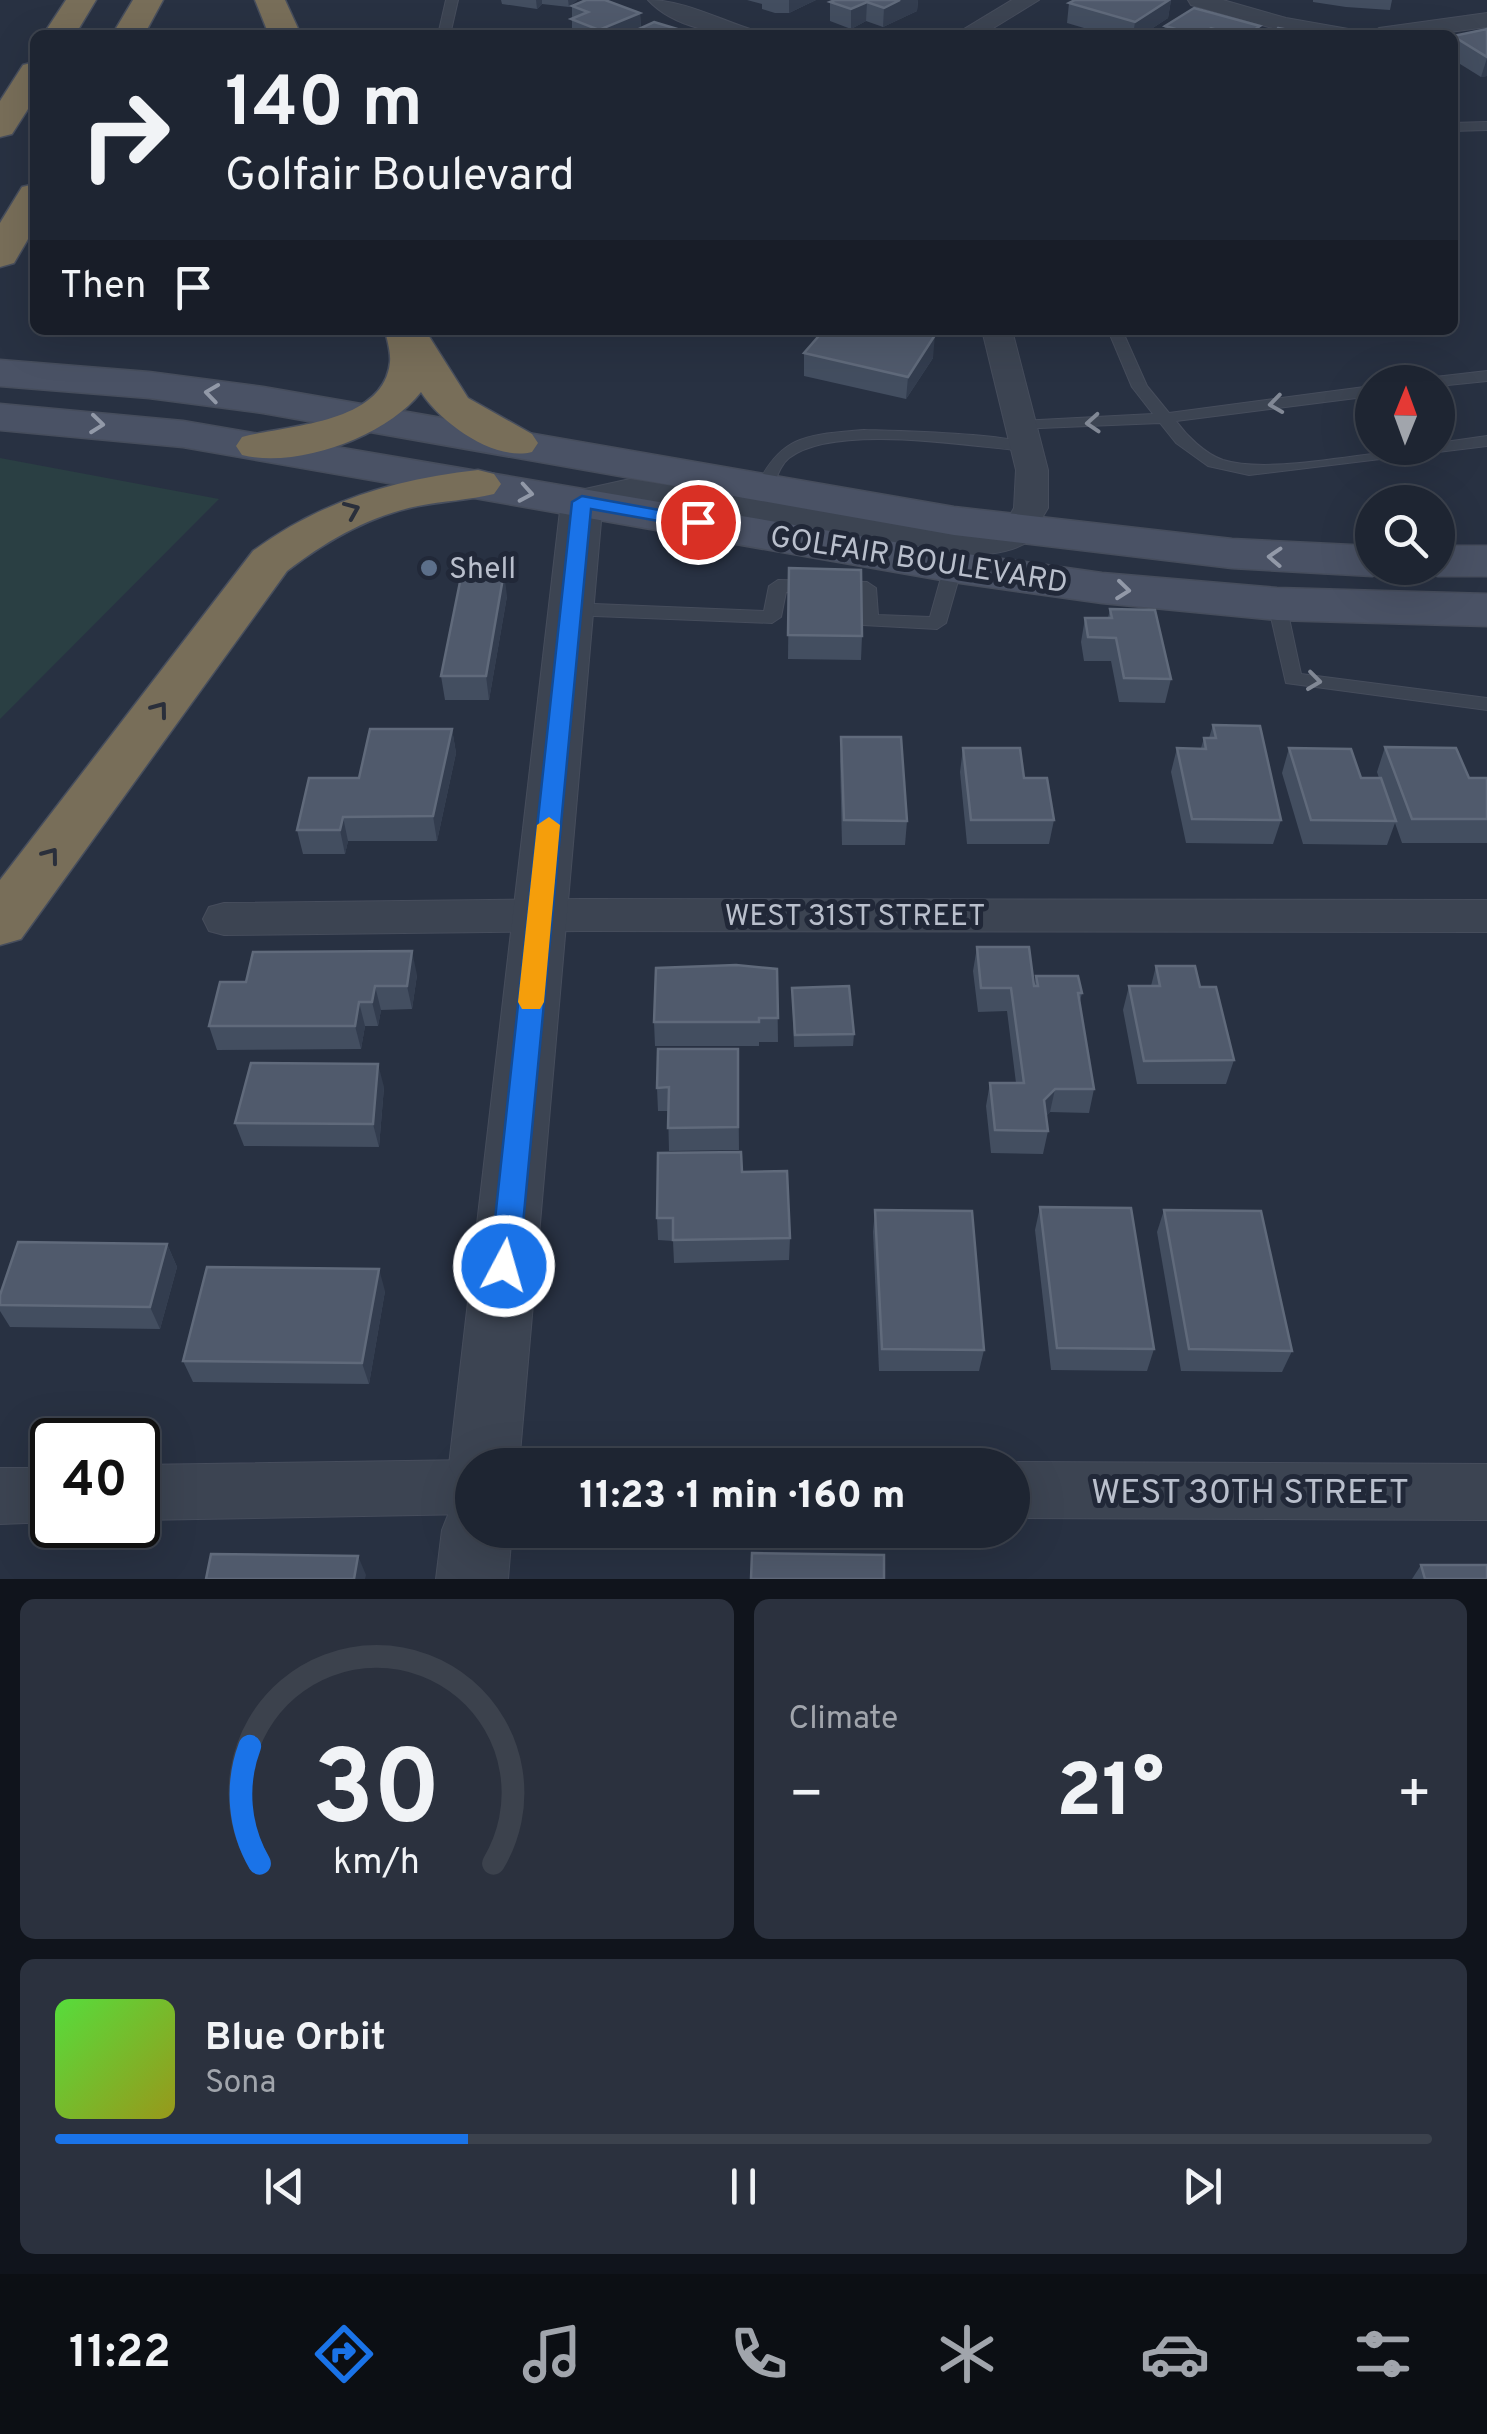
<!DOCTYPE html>
<html lang="en">
<head>
<meta charset="utf-8">
<style>
	:root { --surface:#1e2532; --page:#2b313e; --text:#f1f3f6; --muted:#a1a5ac; --line:#3c424d; --accent:#1a73e8 }
	body { margin:0; font-family:Overpass,sans-serif; background:var(--page); color:var(--text); height:100vh; display:flex; flex-direction:column; font-size:38px; white-space:nowrap }
	* { box-sizing:border-box; margin:0 }
	p { font-size:32px; color:var(--muted) }
	.icon { flex:none; width:55px; height:55px; fill:none; stroke:currentColor; stroke-width:2; stroke-linecap:round; stroke-linejoin:round }
	.map { position:relative; height:1579px; overflow:hidden }
	.side { display:flex; flex-direction:column; gap:20px; padding:20px; background:#10141c; flex:1 }
	.side>* { flex:none }
	.guide { position:absolute; left:30px; top:30px; width:1428px; height:305px; border-radius:15px; box-shadow:0 10px 40px #0002,0 0 0 2px var(--line); background:#1e2532; color:var(--text); overflow:hidden }
	.needle { width:65px; rotate:1deg }
	.buttons { position:absolute; left:1355px; top:365px; display:grid; gap:20px }
	.buttons a { display:grid; place-items:center; width:100px; height:100px; border-radius:50%; background:var(--surface); box-shadow:0 10px 40px #0002,0 0 0 2px var(--line); font-size:50px }
	.speed { position:absolute; left:30px; top:1418px; display:flex; gap:20px; font-size:50px; font-weight:700; text-align:center }
	.speed>* { display:grid; place-content:center; width:130px; height:130px; border-radius:50%; background:var(--surface); box-shadow:0 10px 40px #0002,0 0 0 2px var(--line); line-height:1 }
	.speed .limit { border:5px solid #111; border-radius:15px; background:#fff; color:#111 }
	.pin { position:absolute; display:grid; place-items:center; width:85px; height:85px; color:#fff; margin:-42px; border:5px solid #fff; border-radius:50%; box-shadow:0 2px 10px #0007 }
	.me { position:absolute; width:110px; margin:-55px; rotate:6deg; stroke-linejoin:round; filter:drop-shadow(0 0 8px #0008) }
	.turn { display:flex; align-items:center; gap:35px; height:210px; padding:0 30px; font-size:45px }
	.turn .icon { width:130px; height:130px; stroke-width:2.5 }
	.turn b { display:block; font-size:70px; line-height:85px }
	.then { display:flex; align-items:center; height:95px; padding:0 30px; background:#0003; gap:20px; font-size:38px }
	.big { font-size:75px; font-weight:800; line-height:1.1 }
	.side .widget { flex:1; display:flex; flex-direction:column; justify-content:center; gap:15px; min-width:0; padding:0 35px; border-radius:15px; background:var(--page) }
	.side .dial { align-items:center; gap:0 }
	.dial svg { height:260px; overflow:visible; fill:none; stroke:var(--line); stroke-width:7; stroke-linecap:round; text-anchor:middle }
	.dial text { fill:var(--text); stroke:none }
	.song { display:flex; align-items:center; gap:30px }
	.cover { width:120px; height:120px; border-radius:15px; background:linear-gradient(135deg,hsl(110 70% 55%),hsl(60 70% 35%)) }
	.played { height:10px; border-radius:5px; background:linear-gradient(90deg,var(--accent) 30%,var(--line) 30%) }
	.keys { display:flex; justify-content:space-around; direction:ltr }
	.heat { display:flex; justify-content:space-between; align-items:center; font-size:55px; direction:ltr }
	.side .tiles { flex:1; display:grid; gap:20px; grid-template-columns:1fr 1fr }
	.widget:last-child { grid-column:span 2 }
	.trip { position:absolute; left:455px; top:1448px; width:575px; height:100px; border-radius:50px; background:var(--surface); box-shadow:0 10px 40px #0002,0 0 0 2px var(--line); font-weight:800; line-height:100px; text-align:center }
	.tab-bar { display:flex; height:160px; justify-content:space-around; align-items:center; background:#0c0f14; color:var(--muted) }
	.tab-bar .icon { width:70px; height:70px }
	.tab-bar .selected { color:var(--accent) }
	.tab-bar b { font-size:45px; color:var(--text) }
	.map>svg:first-child { display:block }
	.green { fill:#2a3f43 }
	.lines { fill:none; stroke-linecap:round; stroke-linejoin:round }
	.service-casing { stroke:#464d5c; stroke-width:2 }
	.minor-casing { stroke:#464d5c; stroke-width:2 }
	.tertiary-casing { stroke:#464d5c; stroke-width:2 }
	.secondary-casing { stroke:#464d5c; stroke-width:3 }
	.motorway-casing { stroke:#474e5d; stroke-width:3 }
	.service { fill:#3c4452; fill-rule:evenodd }
	.minor { fill:#3c4452; fill-rule:evenodd }
	.tertiary { fill:#3c4452; fill-rule:evenodd }
	.secondary { fill:#4a5265; fill-rule:evenodd }
	.motorway { fill:#786e59; fill-rule:evenodd }
	.wall { fill:#434e60 }
	.shaded-wall { fill:#333d4f }
	.building { fill:#505a6c; stroke:#606a7b; stroke-width:2.5 }
	.oneway { stroke:#9299a8 }
	.oneway2 { stroke:#818895 }
	.oneway3 { stroke:#2a2f3b }
	.route { fill:#1a73e8; stroke:#114b97; stroke-width:2.5 }
	.slow { fill:#f59e0b }
	.service-dot { fill:#5c6f8a; stroke:#212838; stroke-width:4 }
	.labels { text-anchor:middle; stroke-width:10; stroke-linejoin:round; paint-order:stroke }
	.street-label { font-size:30px; fill:#b9bfcc; stroke:#212838 }
	.poi-label { font-size:30px; fill:#b9bfcc; stroke:#212838; text-anchor:start }
	.near-street-label { font-size:35px; fill:#b9bfcc; stroke:#212838 }
</style>
</head>
<body>
<div class="map">
<svg width="1487" height="1579" viewBox="0 0 1487 1579">
	<rect width="100%" height="100%" fill="#283142"/>
	<path class="green" d="M0 458 219 499 0 719Z"/>
	<g class="lines">
		<defs>
			<g id="service">
				<path d="M446 0H458L450 35H438Z"/>
				<path d="M1487 122V130L1452 131V123Z"/>
				<path d="M1108 330H1122L1147 386 1169 413 1372 386V396L1176 421C1187 436 1205 454 1223 460 1275 476 1377 448 1438 448V443L1487 436V446L1249 475 1208 466 1176 443 1160 423 1014 429V423L1020 421 1153 414 1132 387Z"/>
				<path d="M1487 371V381L1438 386V382H1427L1435 377Z"/>
				<path d="M864 430C893 431 1014 433 1033 446L1025 451C969 446 834 423 789 458 779 466 776 481 770 492L764 493 756 488C781 434 808 435 864 430Z"/>
				<path d="M953 562 962 567 946 623 937 629 863 625 858 593 786 592 781 617 772 623 570 615 561 609 570 603 764 611 769 586 778 580 867 582 876 588 878 615 930 617 944 567Z"/>
				<path d="M1277 598 1286 604 1301 674 1487 698V710L1286 683 1268 604Z"/>
			</g>
			<g id="minor">
				<path d="M648 0C684 0 718 19 753 30L756 35C720 35 674 28 648 0Z"/>
				<path d="M1012 0H1039L982 35H954Z"/>
				<path d="M1188 0H1223L1286 18 1354 30 1357 35 1283 31 1191 5Z"/>
				<path d="M1487 13V27L1428 35H1368L1379 28Z"/>
				<path d="M982 330H1012L1048 470V508L1030 538 1018 541 1006 538 1001 531 1014 508 1016 470Z"/>
				<path d="M582 899 1487 900V932L582 931 224 935 209 931 203 919 209 907 224 903Z"/>
				<path d="M472 1460 485 1465H472V1514L138 1520V1465Z"/>
				<path d="M1012 1462 1487 1464V1520L1012 1518V1465H1006Z"/>
				<path d="M0 1468H52V1522L0 1524Z"/>
			</g>
			<g id="tertiary">
				<path d="M630 479 933 528 975 531 1018 518 1033 522 1039 531C1020 559 963 556 933 554L630 503 602 510 519 1465H472V1494L460 1489 449 1465 561 502 567 493Z"/>
				<path d="M472 1496V1530H512L508 1579H436L442 1530 452 1505Z"/>
			</g>
			<g id="secondary">
				<path d="M0 360 149 372 263 387 954 507 1232 539 1372 546V568H1392L1372 576 1232 568 954 535 263 413 149 398 0 386Z"/>
				<path d="M0 404 183 421 953 552 1102 573 1277 588 1487 594V626L1277 620 1102 603 953 582 183 447 0 430Z"/>
				<path d="M1438 546H1487V576H1438L1421 571 1418 568H1438Z"/>
			</g>
			<g id="motorway">
				<path d="M66 0H96L75 35H43Z"/>
				<path d="M133 0H163L144 35H112Z"/>
				<path d="M255 0H285L301 35H269Z"/>
				<path d="M35 62V98L12 134 0 137V101L23 65Z"/>
				<path d="M35 184V227L14 263 0 267V223L22 187Z"/>
				<path d="M385 330H425L468 398 532 434 538 443 532 452C494 462 440 422 421 392 387 436 298 469 242 455L236 446 242 437C287 425 384 424 390 362 391 352 387 340 385 330Z"/>
				<path d="M478 470 494 474 501 484 494 494C469 500 443 501 418 506 369 516 326 541 287 571L21 939 0 945V880L253 551C321 501 395 479 478 470Z"/>
			</g>
		</defs>
		<use href="#service" class="service-casing"/>
		<use href="#minor" class="minor-casing"/>
		<use href="#tertiary" class="tertiary-casing"/>
		<use href="#secondary" class="secondary-casing"/>
		<use href="#motorway" class="motorway-casing"/>
		<use href="#service" class="service"/>
		<use href="#minor" class="minor"/>
		<use href="#tertiary" class="tertiary"/>
		<use href="#secondary" class="secondary"/>
		<use href="#motorway" class="motorway"/>
	</g>
	<g class="wall">
		<path d="M501 0H577L569 7 542 4 537 9 502 4Z"/>
		<path d="M747 0H816L789 13H775L762 9V4Z"/>
		<path d="M835 0H918L917 11 883 27 866 21 851 29 830 21V2Z"/>
		<path d="M1075 0H1171L1168 18 1142 35H1108L1067 23 1069 3Z"/>
		<path d="M1313 0H1392L1390 10 1346 7 1313 2Z"/>
		<path d="M572 6 640 13 641 28 697 35H572Z"/>
		<path d="M1194 8 1258 35H1163L1165 26Z"/>
		<path d="M1487 29V76L1481 77 1452 59V38L1453 36Z"/>
		<path d="M804 353 933 358 906 399 804 376Z"/>
		<path d="M789 568 862 636 861 660 788 659Z"/>
		<path d="M507 596 489 700H445L441 676Z"/>
		<path d="M1110 609 1171 679 1165 703 1119 702 1111 661H1084L1081 642 1085 618H1108Z"/>
		<path d="M1213 725 1281 820 1273 844 1186 843 1171 772 1177 748H1201L1204 738H1209Z"/>
		<path d="M452 729 456 753 437 841H348L345 854H303L297 830 359 778Z"/>
		<path d="M841 737 907 821 905 845H842L840 761Z"/>
		<path d="M1385 747 1469 778H1487V843H1402L1395 823 1387 845 1303 844 1282 773 1289 748 1361 778H1379L1377 772Z"/>
		<path d="M963 748 1024 778 1054 820 1049 844H967L960 772Z"/>
		<path d="M977 947 1034 986 1036 976 1082 993 1080 1001 1094 1089 1089 1113 1050 1112 1046 1116 1048 1131 1043 1154 991 1153 986 1106 990 1083H1016L1007 1011 978 1012 973 971Z"/>
		<path d="M1156 966 1200 987 1234 1060 1226 1084H1137L1123 1010 1129 986H1151Z"/>
		<path d="M777 969 778 1042H759V1046H655L654 1022Z"/>
		<path d="M417 975 412 1009 381 1010 378 1026H365L361 1049 217 1050 209 1026 246 982Z"/>
		<path d="M792 988 854 1034 853 1046 794 1047Z"/>
		<path d="M738 1049 739 1150 669 1151 668 1111H658L657 1088Z"/>
		<path d="M384 1087 379 1147 244 1146 235 1123Z"/>
		<path d="M742 1172 790 1238 789 1260 674 1263 673 1241 658 1240 657 1218Z"/>
		<path d="M1040 1207 1154 1349 1147 1371 1051 1370 1035 1230Z"/>
		<path d="M875 1210 984 1350 979 1371H879L873 1232Z"/>
		<path d="M1164 1210 1292 1351 1282 1372 1181 1371 1157 1232Z"/>
		<path d="M167 1244 177 1267 160 1329 10 1327 0 1311V1295Z"/>
		<path d="M385 1291 369 1384 193 1382 183 1361Z"/>
		<path d="M1421 1565 1487 1579H1412Z"/>
	</g>
	<g class="shaded-wall">
		<path d="M536 0H542V4L537 9Z"/>
		<path d="M568 0H577L569 7Z"/>
		<path d="M789 0H816L789 13Z"/>
		<path d="M900 0H918L917 11 883 27 884 8Z"/>
		<path d="M1169 0H1171L1168 18 1142 35H1133L1135 22Z"/>
		<path d="M867 2 866 21 851 29V9Z"/>
		<path d="M640 13 641 33H630V35H599V30Z"/>
		<path d="M1260 26 1258 35H1246Z"/>
		<path d="M1487 58V76L1481 77Z"/>
		<path d="M935 335 933 358 906 399 908 377Z"/>
		<path d="M504 572 507 596 489 700 486 676Z"/>
		<path d="M452 729 456 753 437 841 433 816Z"/>
		<path d="M343 817 348 841 345 854 340 830Z"/>
		<path d="M412 951 417 975 412 1009 407 986Z"/>
		<path d="M375 986 381 1010 378 1026 372 1002Z"/>
		<path d="M359 1002 365 1026 361 1049 355 1026Z"/>
		<path d="M378 1064 384 1087 379 1147 373 1124Z"/>
		<path d="M1055 1089 1050 1112 1039 1123 1044 1100Z"/>
		<path d="M167 1244 177 1267 160 1329 150 1307Z"/>
		<path d="M379 1269 385 1291 369 1384 362 1363Z"/>
		<path d="M358 1556 366 1575 365 1579H354Z"/>
	</g>
	<g class="building">
		<path d="M586 0H605L640 13 599 30 571 19 588 12 572 6Z"/>
		<path d="M835 0H900L884 8 867 2 851 9 830 2Z"/>
		<path d="M1075 0H1169L1135 22 1069 3Z"/>
		<path d="M1194 8 1260 26 1246 35H1235L1211 28 1201 35H1196L1165 26Z"/>
		<path d="M654 22 697 35H637L630 33Z"/>
		<path d="M1278 28 1316 35H1273Z"/>
		<path d="M1487 29V57L1453 36Z"/>
		<path d="M824 330H912L935 335 908 377 804 353Z"/>
		<path d="M789 568 861 570 862 636 788 635Z"/>
		<path d="M462 572H504L486 676H441Z"/>
		<path d="M1110 609 1155 610 1171 679 1124 678 1116 638 1088 637 1085 618H1112Z"/>
		<path d="M1213 725 1260 726 1281 820 1192 819 1177 748 1206 749 1204 738H1216Z"/>
		<path d="M370 729H452L433 816 343 817 340 830H297L309 778H359Z"/>
		<path d="M841 737H901L907 821 844 820Z"/>
		<path d="M1385 747 1456 748 1469 778H1487V819H1412Z"/>
		<path d="M963 748H1020L1024 778H1047L1054 820H971Z"/>
		<path d="M1289 748 1351 749 1361 778H1381L1396 821 1311 820Z"/>
		<path d="M977 947H1029L1034 986H1038L1036 976H1078L1082 993H1078L1094 1089H1055L1044 1100 1048 1131 995 1130 990 1083H1024L1011 988H981Z"/>
		<path d="M412 951 407 986H375L372 1002H359L355 1026H209L220 982H246L253 952Z"/>
		<path d="M736 965 777 969 778 1018H759V1022H654L656 968Z"/>
		<path d="M1156 966H1195L1200 987H1216L1234 1060 1144 1061 1129 986H1160Z"/>
		<path d="M849 986 854 1034 795 1035 792 988Z"/>
		<path d="M658 1049H738V1127L668 1128 669 1087 657 1088Z"/>
		<path d="M251 1063 378 1064 373 1124 235 1123Z"/>
		<path d="M741 1152 742 1172 787 1171 790 1238 673 1240V1218H657L658 1153Z"/>
		<path d="M1040 1207 1131 1208 1154 1349 1057 1348Z"/>
		<path d="M875 1210 972 1211 984 1350 882 1349Z"/>
		<path d="M1164 1210 1261 1211 1292 1351 1189 1349Z"/>
		<path d="M18 1242 167 1244 150 1307 0 1305V1295Z"/>
		<path d="M207 1267 379 1269 362 1363 183 1361Z"/>
		<path d="M752 1553 884 1555V1579H751Z"/>
		<path d="M211 1554 358 1556 354 1579H206Z"/>
		<path d="M1421 1565H1487V1579H1425Z"/>
	</g>
	<defs><path id="oneway-chevron" d="M-2-3.5L2.5 0L-2 3.5" fill="none" stroke-width="1.6" stroke-linecap="round" stroke-linejoin="round" transform="scale(2.5)"/></defs>
	<g class="oneway">
		<use href="#oneway-chevron" transform="translate(212 393) rotate(-172)"/>
		<use href="#oneway-chevron" transform="translate(97 424) rotate(6)"/>
		<use href="#oneway-chevron" transform="translate(526 493) rotate(10)"/>
		<use href="#oneway-chevron" transform="translate(1275 557) rotate(-177)"/>
		<use href="#oneway-chevron" transform="translate(1123 590) rotate(6)"/>
	</g>
	<g class="oneway2">
		<use href="#oneway-chevron" transform="translate(1276 404) rotate(172)"/>
		<use href="#oneway-chevron" transform="translate(1093 423) rotate(176)"/>
		<use href="#oneway-chevron" transform="translate(1314 681) rotate(7)"/>
	</g>
	<g class="oneway3">
		<use href="#oneway-chevron" transform="translate(352 510) rotate(-23)"/>
		<use href="#oneway-chevron" transform="translate(160 709) rotate(-53)"/>
		<use href="#oneway-chevron" transform="translate(51 855) rotate(-53)"/>
	</g>
	<path class="route" d="M582 496 698 517 708 522 698 528 591 509 519 1266 514 1275 504 1279 494 1275 490 1266 572 502Z"/>
	<path class="slow" d="M549 817 560 825 544 1002 540 1009H522L518 1002 537 825Z"/>
	<circle class="service-dot" cx="429" cy="568" r="10"/>
	<g class="labels">
		<g class="street-label">
			<text transform="translate(919 559) rotate(9)" y="10">GOLFAIR BOULEVARD</text>
			<text x="855" y="925">WEST 31ST STREET</text>
		</g>
		<g class="poi-label">
			<text x="449" y="578">Shell</text>
		</g>
		<g class="near-street-label">
			<text x="1250" y="1503">WEST 30TH STREET</text>
		</g>
	</g>
</svg>
<div class="buttons">
<a><svg class="needle" viewBox="-14 -14 28 28"><path d="M0-13l5 13h-10z" fill="#e53935"/><path d="M0 13l5-13h-10z" fill="#a1a5ac"/></svg></a>
<a><svg class="icon" aria-label="search" viewBox="0 0 24 24"><circle cx="10" cy="10" r="6"/><path d="M15 15l6 6"/></svg></a>
</div>
<div class="speed"><div class="limit">40</div></div>
<div class="pin" style="left:698px;top:522px;background:#d93025"><svg class="icon" aria-label="arrive" viewBox="0 0 24 24"><path d="M6 21V4h12l-3 4 3 4H6"/></svg></div>
<svg class="me" style="left:504px;top:1266px" viewBox="-20 -20 40 40"><circle r="17" fill="#1a73e8" stroke="#fff" stroke-width="3"/><path d="M0-11L8 9 0 5-8 9z" fill="#fff"/></svg>
<div class="trip">11:23 · 1 min · 160 m</div>
<div class="guide">
<div class="turn"><svg class="icon" aria-label="right" viewBox="0 0 24 24"><path d="M7 20v-9h11M14 6l5 5-5 5"/></svg><div><b>140 m</b>Golfair Boulevard</div></div>
<div class="then">Then<svg class="icon" aria-label="arrive" viewBox="0 0 24 24"><path d="M6 21V4h12l-3 4 3 4H6"/></svg></div>
</div>
</div>
<section class="side">
<div class="tiles">
<div class="widget dial"><svg viewBox="0 0 100 80">
<path d="M14 69A42 42 0 1 1 86 69"/>
<path d="M14 69A42 42 0 0 1 11 33" stroke="#1a73e8"/>
<text x="50" y="56" font-size="32" font-weight="700">30</text>
<text x="50" y="72" font-size="11">km/h</text>
</svg></div>
<div class="widget"><p>Climate</p>
<div class="heat"><a>−</a><b class="big">21°</b><a>+</a></div>
</div>
<div class="widget">
<div class="song"><i class="cover"></i><div><b>Blue Orbit</b><p>Sona</p></div></div>
<div class="played"></div>
<div class="keys"><svg class="icon" aria-label="previous" viewBox="0 0 24 24"><path d="M18 5L8 12l10 7zM5 5v14"/></svg><svg class="icon" aria-label="pause" viewBox="0 0 24 24"><path d="M8 5v14M16 5v14"/></svg><svg class="icon" aria-label="next" viewBox="0 0 24 24"><path d="M6 5l10 7-10 7zM19 5v14"/></svg></div>
</div>
</div>
</section>
<nav class="tab-bar">
<b>11:22</b>
<svg class="icon selected" aria-label="directions" viewBox="0 0 24 24"><path d="M12 3l9 9-9 9-9-9zM9 14v-3h6M13 9l2 2-2 2"/></svg>
<svg class="icon" aria-label="music" viewBox="0 0 24 24"><path d="M9 18V5l10-2v13"/><circle cx="6" cy="18" r="3"/><circle cx="16" cy="16" r="3"/></svg>
<svg class="icon" aria-label="phone" viewBox="0 0 24 24"><path d="M5 4h4l2 5-3 2q2 4 5 5l2-3 5 2v4C11 20 4 13 5 4z"/></svg>
<svg class="icon" aria-label="climate" viewBox="0 0 24 24"><path d="M12 3v18M4 7l16 10M4 17L20 7"/></svg>
<svg class="icon" aria-label="car" viewBox="0 0 24 24"><path d="M5 17H2v-5l4-1 3-4h7l3 4 3 1v5h-3M9 17h6M6 11h13"/><circle cx="7" cy="17" r="2"/><circle cx="17" cy="17" r="2"/></svg>
<svg class="icon" aria-label="filters" viewBox="0 0 24 24"><path d="M4 7h16M4 17h16"/><circle cx="9" cy="7" r="2"/><circle cx="15" cy="17" r="2"/></svg>
</nav>
</body>
</html>
